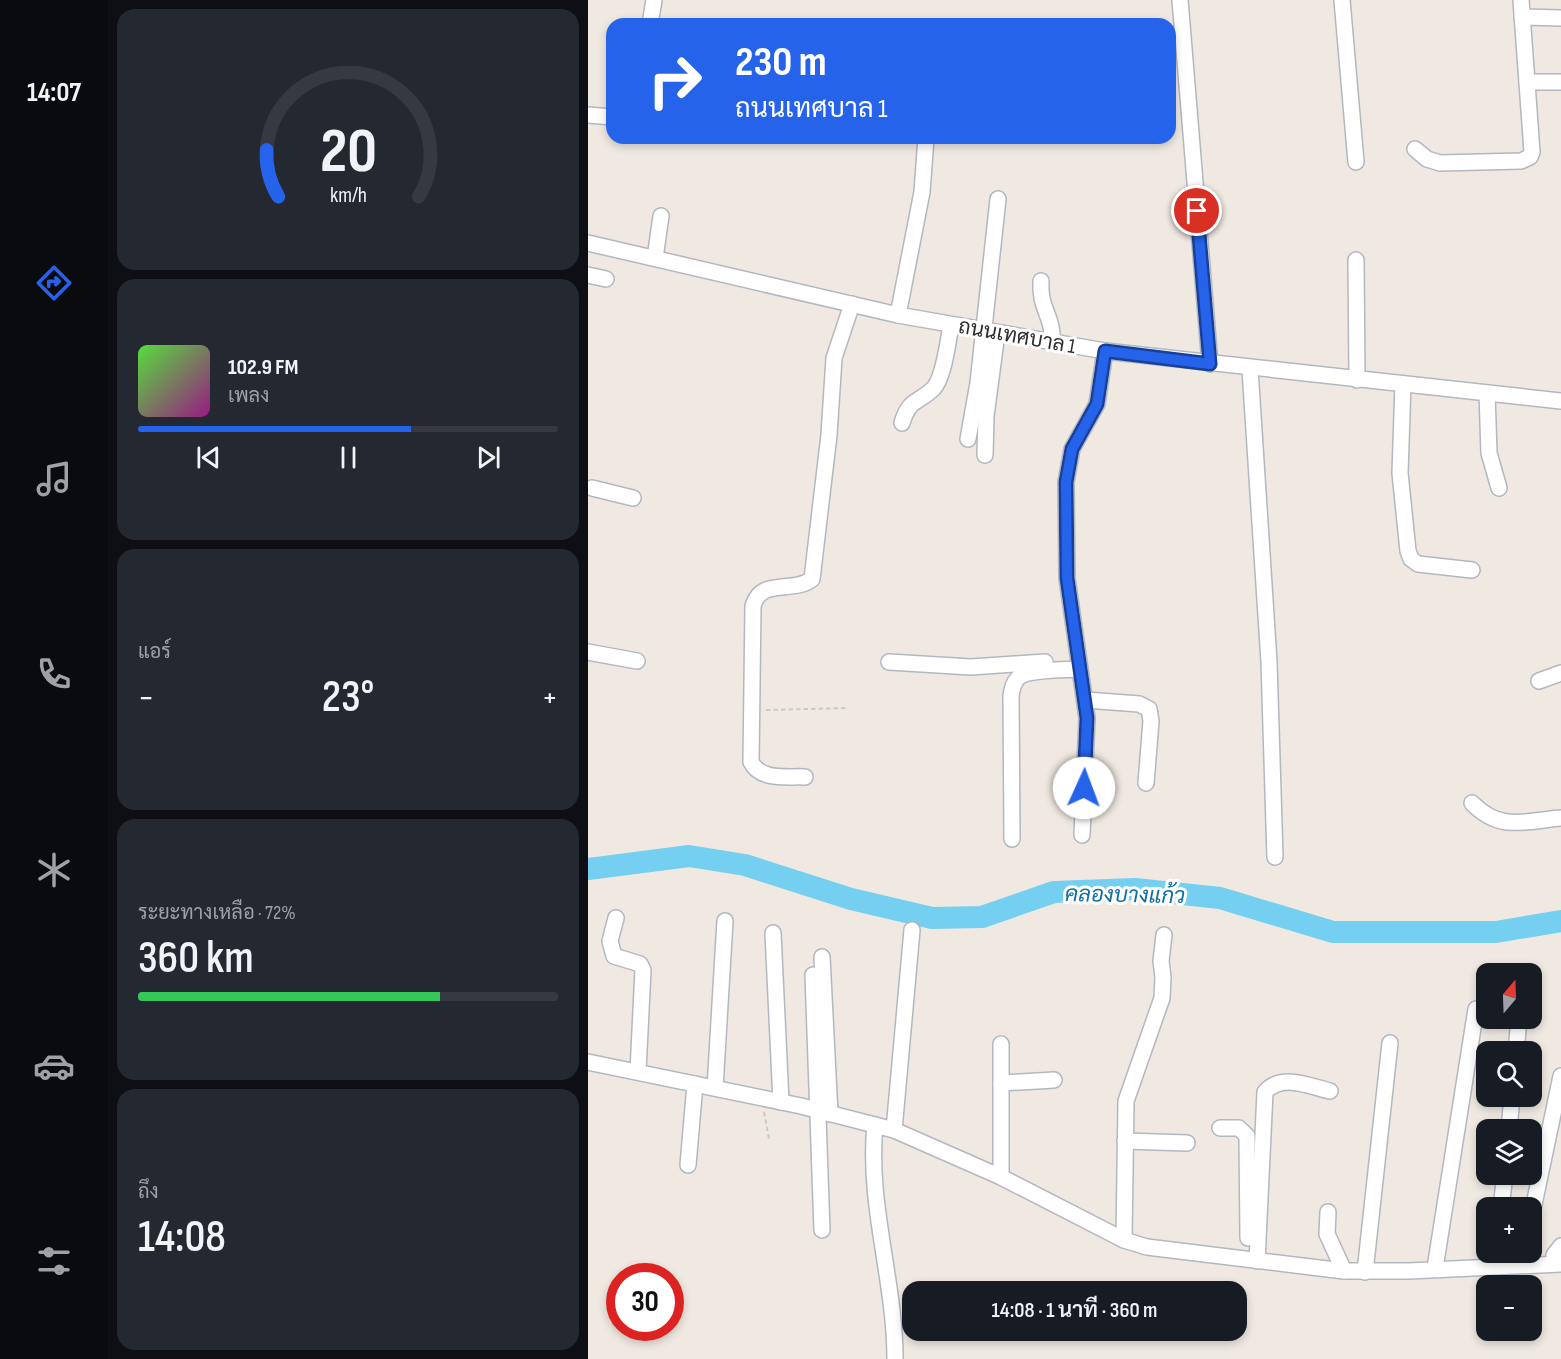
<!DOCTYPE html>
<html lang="th">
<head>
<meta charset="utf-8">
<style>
	:root { --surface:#171b24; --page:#242831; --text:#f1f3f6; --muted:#9ea1a6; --line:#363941; --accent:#2563eb }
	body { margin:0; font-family:"Sofia Sans Condensed",Sarabun,sans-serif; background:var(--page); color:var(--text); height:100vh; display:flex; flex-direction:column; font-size:22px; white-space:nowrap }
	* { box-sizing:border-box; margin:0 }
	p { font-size:20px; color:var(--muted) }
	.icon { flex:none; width:33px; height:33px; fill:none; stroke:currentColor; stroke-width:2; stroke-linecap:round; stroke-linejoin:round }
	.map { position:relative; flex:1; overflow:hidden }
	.sheet { display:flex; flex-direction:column; gap:9px; padding:9px; background:#0d0f14; width:480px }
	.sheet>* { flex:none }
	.hud { position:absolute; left:18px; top:18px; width:570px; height:126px; border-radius:18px; box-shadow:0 3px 9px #0003; background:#2563eb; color:#fff; overflow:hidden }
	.needle { width:39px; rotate:19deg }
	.tools { position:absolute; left:888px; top:963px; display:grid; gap:12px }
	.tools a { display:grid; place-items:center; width:66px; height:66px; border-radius:12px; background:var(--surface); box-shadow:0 3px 9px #0003; font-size:30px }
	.speed { position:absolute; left:18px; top:1263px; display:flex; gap:12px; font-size:30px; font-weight:700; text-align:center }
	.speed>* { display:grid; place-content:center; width:78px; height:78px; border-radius:50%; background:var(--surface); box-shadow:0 3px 9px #0003; line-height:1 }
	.speed .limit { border:9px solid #d22; background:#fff; color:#111 }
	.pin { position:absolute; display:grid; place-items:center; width:51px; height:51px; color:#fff; margin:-26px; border:3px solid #fff; border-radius:50%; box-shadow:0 2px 6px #0007 }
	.me { position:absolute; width:66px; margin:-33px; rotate:2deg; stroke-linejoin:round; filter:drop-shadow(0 0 4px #0008) }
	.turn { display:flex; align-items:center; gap:21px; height:126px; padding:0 30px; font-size:27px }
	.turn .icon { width:78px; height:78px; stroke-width:2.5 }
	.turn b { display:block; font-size:42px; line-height:51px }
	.big { font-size:45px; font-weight:600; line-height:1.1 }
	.sheet .card { flex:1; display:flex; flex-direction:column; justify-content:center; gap:9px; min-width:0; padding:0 21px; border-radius:18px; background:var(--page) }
	.sheet .dial { align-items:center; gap:0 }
	.dial svg { height:156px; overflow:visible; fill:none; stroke:var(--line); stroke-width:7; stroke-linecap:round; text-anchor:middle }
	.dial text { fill:var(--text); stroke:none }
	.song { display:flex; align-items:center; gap:18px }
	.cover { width:72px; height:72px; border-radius:9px; background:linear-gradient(135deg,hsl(110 70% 55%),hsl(310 70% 35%)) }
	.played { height:6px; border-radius:3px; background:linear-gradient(90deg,var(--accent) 65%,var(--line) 65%) }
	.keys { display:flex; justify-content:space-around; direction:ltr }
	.heat { display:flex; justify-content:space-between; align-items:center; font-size:33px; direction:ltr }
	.charge { height:9px; border-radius:4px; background:linear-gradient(90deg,#34c759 72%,var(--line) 0) }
	.trip { position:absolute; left:314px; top:1281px; width:345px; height:60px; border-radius:18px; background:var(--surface); box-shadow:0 3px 9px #0003; font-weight:600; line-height:60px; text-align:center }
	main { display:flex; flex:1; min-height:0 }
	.tabs { display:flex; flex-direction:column; width:108px; justify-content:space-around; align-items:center; background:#090b0e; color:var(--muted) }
	.tabs .icon { width:42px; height:42px }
	.tabs .current { color:var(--accent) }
	.tabs b { font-size:27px; color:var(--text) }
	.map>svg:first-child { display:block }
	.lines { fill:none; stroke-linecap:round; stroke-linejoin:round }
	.river { stroke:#75cff0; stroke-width:22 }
	.minor-casing { stroke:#b4b7c1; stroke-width:18 }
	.path { stroke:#c9c9c9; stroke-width:2; stroke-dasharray:4.5 3; stroke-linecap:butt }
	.minor { stroke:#fff; stroke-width:15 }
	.route-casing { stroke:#184099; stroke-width:15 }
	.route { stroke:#2563eb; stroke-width:10 }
	.labels { text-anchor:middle; stroke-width:6; stroke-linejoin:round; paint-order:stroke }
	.street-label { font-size:21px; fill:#2e2e2e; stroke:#fff }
	.water-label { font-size:22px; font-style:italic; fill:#0d6fa3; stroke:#fff }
</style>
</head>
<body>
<main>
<nav class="tabs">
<b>14:07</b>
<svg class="icon current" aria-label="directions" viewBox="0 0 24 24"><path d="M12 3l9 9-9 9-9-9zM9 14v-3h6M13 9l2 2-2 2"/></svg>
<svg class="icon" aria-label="music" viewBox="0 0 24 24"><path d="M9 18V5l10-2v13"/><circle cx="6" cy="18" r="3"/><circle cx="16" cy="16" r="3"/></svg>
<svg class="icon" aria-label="phone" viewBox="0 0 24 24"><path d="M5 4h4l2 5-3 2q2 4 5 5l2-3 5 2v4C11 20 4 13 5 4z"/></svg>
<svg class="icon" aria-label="climate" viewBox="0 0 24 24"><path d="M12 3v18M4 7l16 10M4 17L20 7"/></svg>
<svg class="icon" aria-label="car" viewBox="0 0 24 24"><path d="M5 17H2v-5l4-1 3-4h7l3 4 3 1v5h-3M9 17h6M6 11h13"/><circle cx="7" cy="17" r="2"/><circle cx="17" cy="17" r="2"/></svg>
<svg class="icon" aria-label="filters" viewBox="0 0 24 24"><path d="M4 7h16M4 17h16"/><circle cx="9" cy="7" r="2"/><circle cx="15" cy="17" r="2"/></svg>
</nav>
<section class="sheet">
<div class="card dial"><svg viewBox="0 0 100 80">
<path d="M14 69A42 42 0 1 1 86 69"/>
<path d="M14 69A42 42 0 0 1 8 45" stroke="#2563eb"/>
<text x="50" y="56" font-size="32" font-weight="700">20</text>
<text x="50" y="72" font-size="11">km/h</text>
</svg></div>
<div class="card">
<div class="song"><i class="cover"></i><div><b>102.9 FM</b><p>เพลง</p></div></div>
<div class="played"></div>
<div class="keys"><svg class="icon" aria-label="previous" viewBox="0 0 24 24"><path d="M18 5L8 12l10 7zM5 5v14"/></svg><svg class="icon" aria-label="pause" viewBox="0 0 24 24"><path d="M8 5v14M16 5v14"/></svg><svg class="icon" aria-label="next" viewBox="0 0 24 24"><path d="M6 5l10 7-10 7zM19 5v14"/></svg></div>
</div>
<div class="card"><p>แอร์</p>
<div class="heat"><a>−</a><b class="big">23°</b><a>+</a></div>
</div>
<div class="card"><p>ระยะทางเหลือ · 72%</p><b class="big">360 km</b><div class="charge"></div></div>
<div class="card"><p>ถึง</p><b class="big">14:08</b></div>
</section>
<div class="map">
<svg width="973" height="1359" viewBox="0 0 973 1359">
	<rect width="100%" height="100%" fill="#efe9e1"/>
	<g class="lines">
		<path class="river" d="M0 869 101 856 157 865 263 899 344 918 394 917 466 892 547 889 632 898 745 932H908L973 921"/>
		<defs>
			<g id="minor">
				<path d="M592 0 622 364"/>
				<path d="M754 0 768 162"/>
				<path d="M934 17 973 18"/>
				<path d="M62 24 66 0"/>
				<path d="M939 82H973"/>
				<path d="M0 115 24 117"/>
				<path d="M827 149 839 159 852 163 933 161 942 157 944 152 933 0"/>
				<path d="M0 243 310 315 517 351 973 401"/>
				<path d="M67 258 73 216"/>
				<path d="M768 260 769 380"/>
				<path d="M0 275 18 279"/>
				<path d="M453 281C451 309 466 317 464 342"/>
				<path d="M310 315 334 192 338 138"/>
				<path d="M662 369 681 662 687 857"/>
				<path d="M815 384 812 473 820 551 823 559 830 564 884 570"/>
				<path d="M899 393 901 453 911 488"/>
				<path d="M314 423C321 399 329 404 345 389 356 378 360 341 363 325"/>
				<path d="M380 439 390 383 410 199"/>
				<path d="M397 455 398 416 409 333"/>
				<path d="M4 488 45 498"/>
				<path d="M0 652 49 661"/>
				<path d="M301 662 383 667 457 662"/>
				<path d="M951 681 973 673"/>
				<path d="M498 700 551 704 561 709 563 721 558 783"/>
				<path d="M217 777C198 776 173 781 163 762L165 606C173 577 205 594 224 579L241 435 246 358 264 304"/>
				<path d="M884 803C912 832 937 821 973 818"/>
				<path d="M494 835 499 718 479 578 478 482 484 449 509 404 517 351"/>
				<path d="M424 839 423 696C424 689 425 683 430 678 438 669 478 670 492 669"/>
				<path d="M28 918 22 941 26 956 52 964 55 970 50 1071"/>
				<path d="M185 933 193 1102"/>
				<path d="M234 957 242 1114"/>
				<path d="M225 975 234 1230"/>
				<path d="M928 1052 931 1018"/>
				<path d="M0 1062 213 1106 306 1130 413 1177 536 1240 559 1247 756 1271H821L973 1264"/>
				<path d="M413 1083 466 1080"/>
				<path d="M127 1088 137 921"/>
				<path d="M287 1125C279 1204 307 1280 307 1359"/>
				<path d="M632 1128H651L659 1136 660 1238"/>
				<path d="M306 1130 324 930"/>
				<path d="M921 1130 924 1096"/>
				<path d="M537 1141 599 1143"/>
				<path d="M100 1165 107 1084"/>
				<path d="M413 1177V1044"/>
				<path d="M913 1208 917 1174"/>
				<path d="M740 1212 739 1234 756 1271"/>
				<path d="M944 1214 973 1076"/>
				<path d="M536 1240 538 1101 574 998 575 977 573 961 576 935"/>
				<path d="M669 1261 677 1092C694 1073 720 1086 742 1091"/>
				<path d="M966 1264V1255L973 1246"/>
				<path d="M847 1268 888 1009"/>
				<path d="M777 1272 802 1043"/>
			</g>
		</defs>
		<use href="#minor" class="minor-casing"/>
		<g class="path">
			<path d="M178 710 259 708"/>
			<path d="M176 1112 181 1139"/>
		</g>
		<use href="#minor" class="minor"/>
	</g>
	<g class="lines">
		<defs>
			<path id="route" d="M496 788 499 718 479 578 478 482 484 449 509 404 517 351 622 364 609 211"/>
		</defs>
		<use href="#route" class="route-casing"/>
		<use href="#route" class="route"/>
	</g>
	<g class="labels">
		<g class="street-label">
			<text transform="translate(429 336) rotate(10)" y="7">ถนนเทศบาล 1</text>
		</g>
		<g class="water-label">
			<text transform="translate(537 894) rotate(1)" y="8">คลองบางแก้ว</text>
		</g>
	</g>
</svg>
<div class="tools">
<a><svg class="needle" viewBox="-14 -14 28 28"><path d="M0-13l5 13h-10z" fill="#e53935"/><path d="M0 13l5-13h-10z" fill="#9ea1a6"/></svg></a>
<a><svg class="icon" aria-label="search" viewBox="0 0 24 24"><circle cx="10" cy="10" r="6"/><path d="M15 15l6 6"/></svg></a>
<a><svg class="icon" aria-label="layers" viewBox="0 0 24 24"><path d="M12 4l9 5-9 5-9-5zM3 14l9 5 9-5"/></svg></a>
<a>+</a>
<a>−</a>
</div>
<div class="speed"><div class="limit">30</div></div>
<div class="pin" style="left:609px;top:211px;background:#d93025"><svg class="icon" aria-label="arrive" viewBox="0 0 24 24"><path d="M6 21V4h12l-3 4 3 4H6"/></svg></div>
<svg class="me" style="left:496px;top:788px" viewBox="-20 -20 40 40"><circle r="19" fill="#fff"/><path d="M0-13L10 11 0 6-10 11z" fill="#2563eb"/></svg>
<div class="trip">14:08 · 1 นาที · 360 m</div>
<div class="hud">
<div class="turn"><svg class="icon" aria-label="right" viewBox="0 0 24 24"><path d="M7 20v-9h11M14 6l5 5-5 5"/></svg><div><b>230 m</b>ถนนเทศบาล 1</div></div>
</div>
</div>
</main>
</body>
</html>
